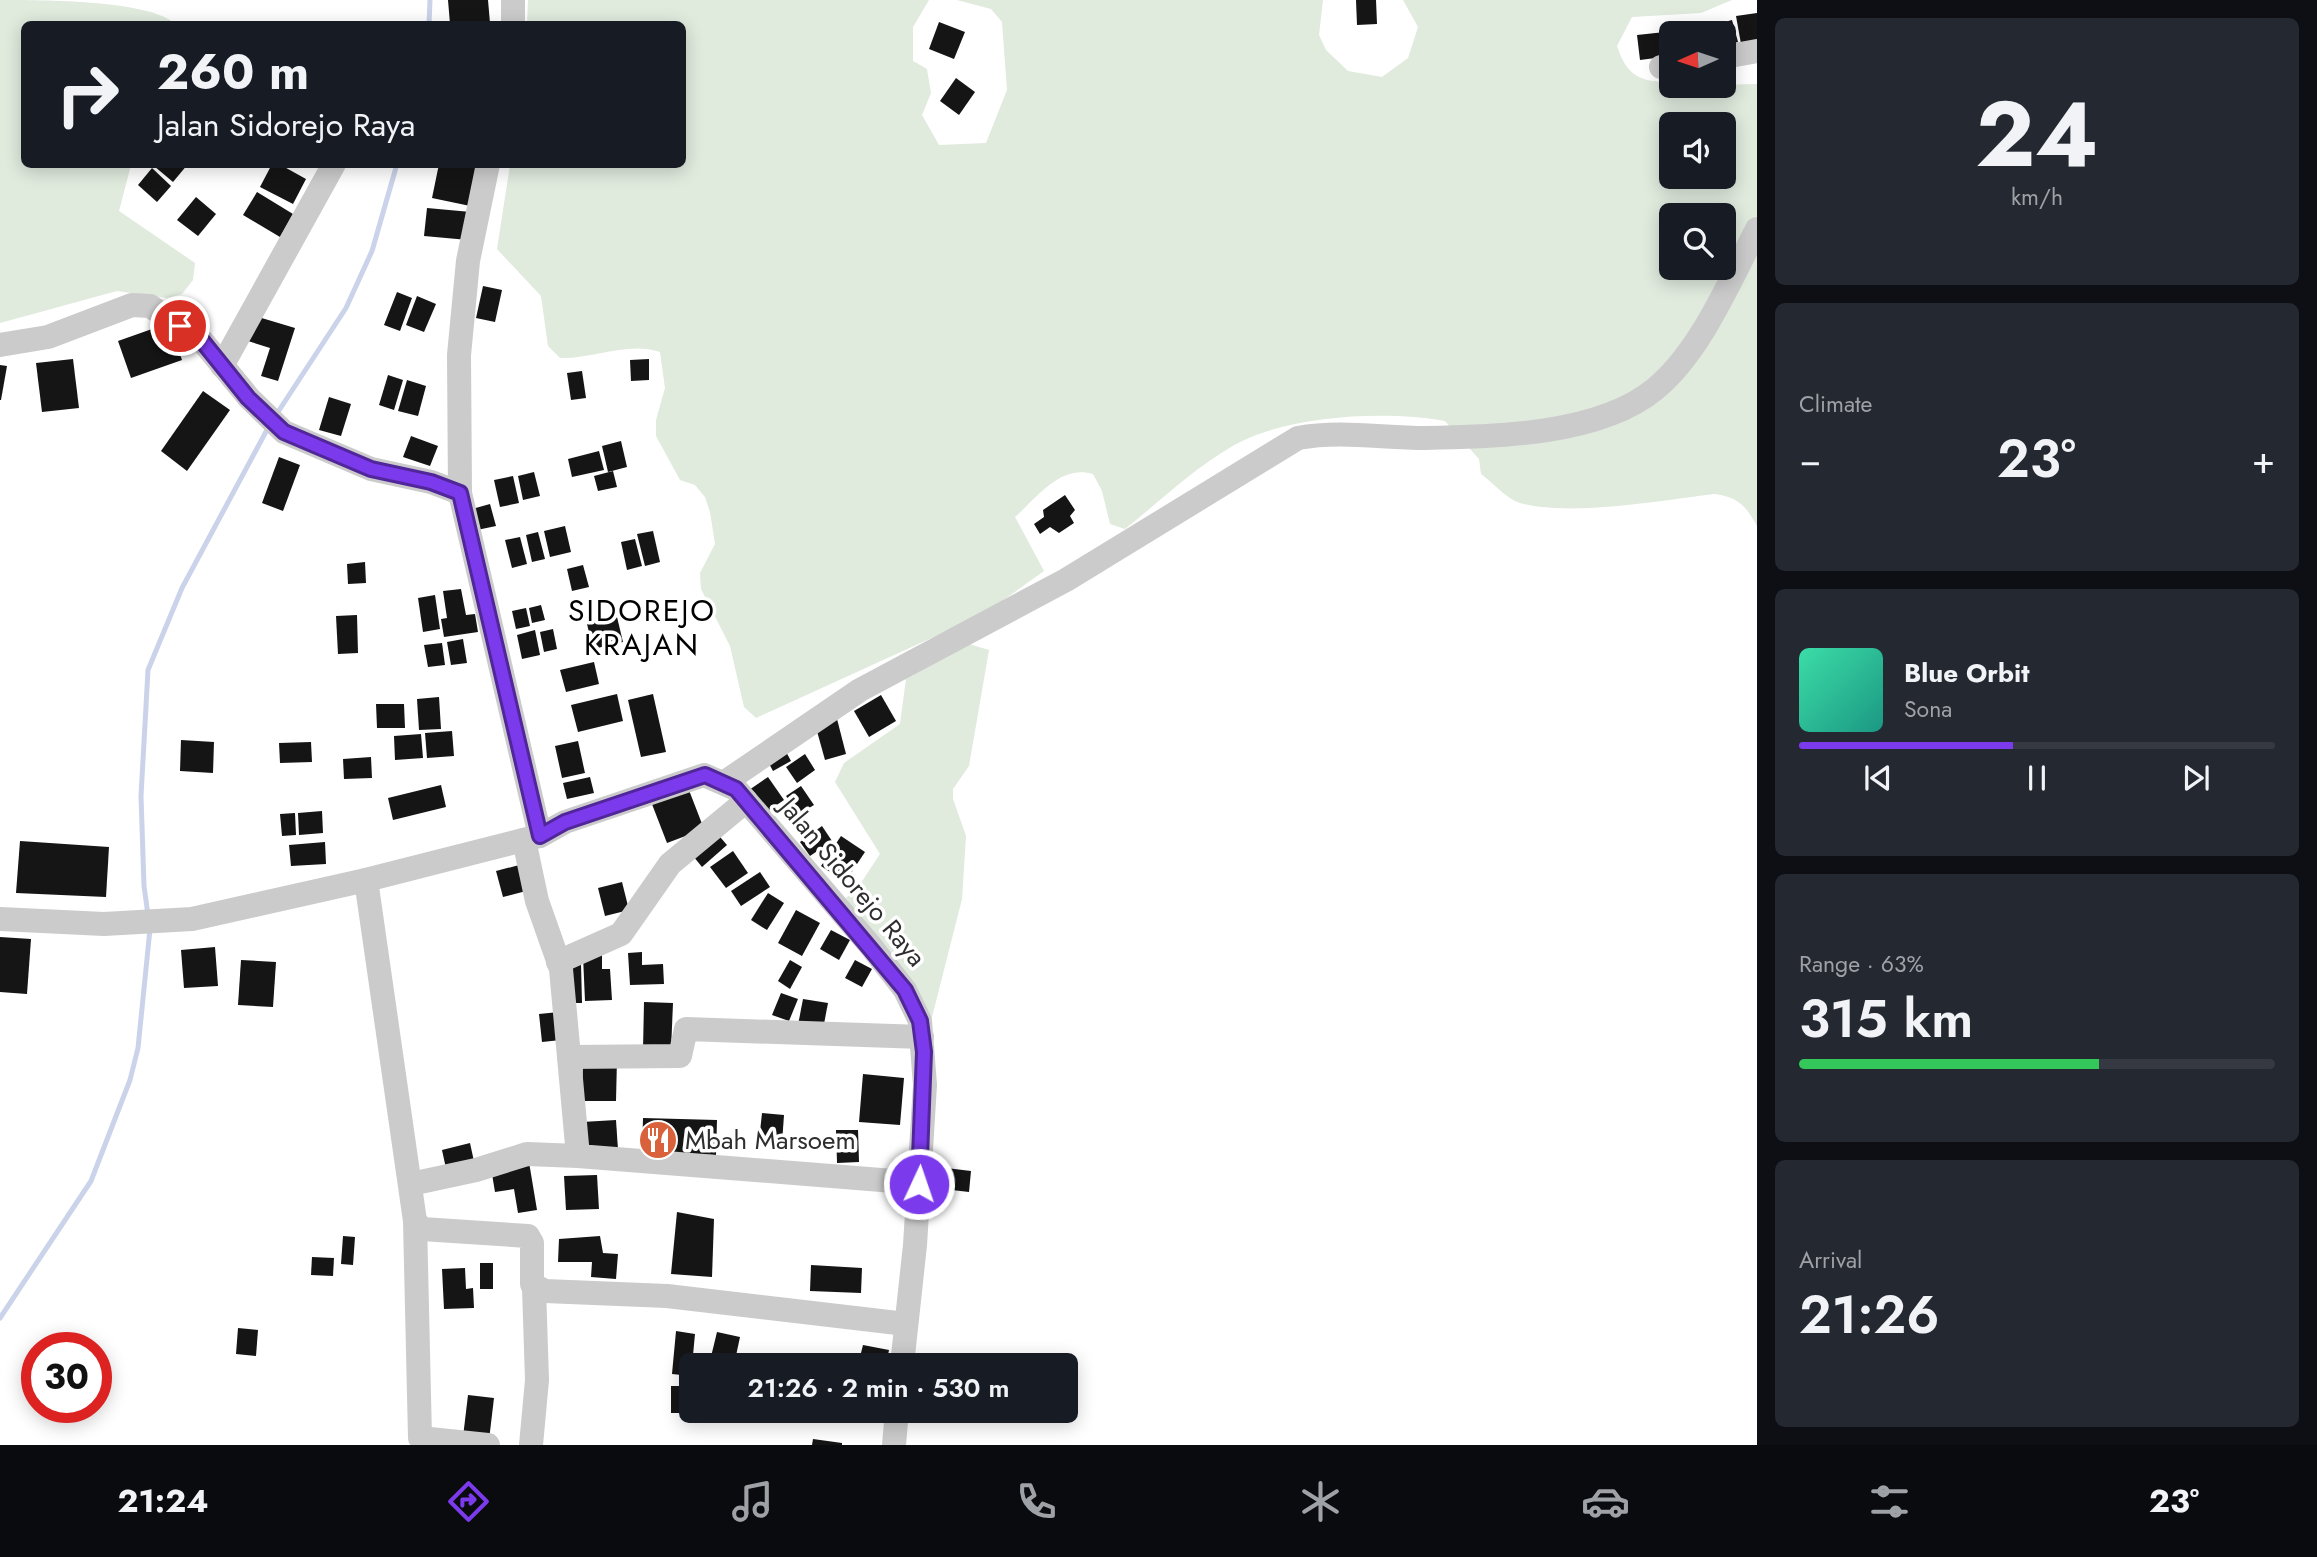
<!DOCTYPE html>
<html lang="en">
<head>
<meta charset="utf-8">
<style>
	:root { --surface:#171b24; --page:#242831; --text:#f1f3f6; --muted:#9ea1a6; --line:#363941; --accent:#7c3aed }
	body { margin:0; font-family:Jost,sans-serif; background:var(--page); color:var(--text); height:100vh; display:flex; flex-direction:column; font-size:26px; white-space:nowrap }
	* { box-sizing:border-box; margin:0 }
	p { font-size:23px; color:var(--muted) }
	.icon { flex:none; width:38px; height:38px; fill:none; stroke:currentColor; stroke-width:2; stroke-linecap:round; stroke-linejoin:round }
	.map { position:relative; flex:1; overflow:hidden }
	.side { display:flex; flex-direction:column; gap:18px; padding:18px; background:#0d0f14; width:560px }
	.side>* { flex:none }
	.guide { position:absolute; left:21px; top:21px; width:665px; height:147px; border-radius:10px; box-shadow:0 4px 18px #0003; background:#171b24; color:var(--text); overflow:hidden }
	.needle { width:46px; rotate:267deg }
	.controls { position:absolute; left:1659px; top:21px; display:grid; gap:14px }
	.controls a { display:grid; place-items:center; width:77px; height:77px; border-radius:10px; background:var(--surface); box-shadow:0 4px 18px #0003; font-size:35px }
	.speed { position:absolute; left:21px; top:1332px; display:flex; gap:14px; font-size:35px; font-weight:700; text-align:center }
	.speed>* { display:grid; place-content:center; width:91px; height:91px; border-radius:50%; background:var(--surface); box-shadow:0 4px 18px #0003; line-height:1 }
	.speed .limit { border:10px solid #d22; background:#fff; color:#111 }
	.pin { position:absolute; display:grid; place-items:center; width:60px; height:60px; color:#fff; margin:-30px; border:4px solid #fff; border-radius:50%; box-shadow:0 2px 7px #0007 }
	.me { position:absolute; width:77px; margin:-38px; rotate:3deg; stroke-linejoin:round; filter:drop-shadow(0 0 5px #0008) }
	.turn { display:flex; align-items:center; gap:24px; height:147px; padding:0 21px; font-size:32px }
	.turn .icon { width:91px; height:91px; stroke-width:2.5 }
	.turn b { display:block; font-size:49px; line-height:60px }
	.big { font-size:52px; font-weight:600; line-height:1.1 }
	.side .card { flex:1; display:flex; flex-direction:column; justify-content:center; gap:10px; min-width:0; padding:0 24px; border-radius:10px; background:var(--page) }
	.side .dial { align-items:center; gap:0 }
	.dial b { font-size:91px; line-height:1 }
	.song { display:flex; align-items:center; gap:21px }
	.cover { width:84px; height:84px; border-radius:10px; background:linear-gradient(135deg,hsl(160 70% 55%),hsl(170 70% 35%)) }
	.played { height:7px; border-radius:4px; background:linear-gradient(90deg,var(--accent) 45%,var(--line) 45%) }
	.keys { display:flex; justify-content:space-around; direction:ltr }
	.heat { display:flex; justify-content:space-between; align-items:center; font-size:38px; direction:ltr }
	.charge { height:10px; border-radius:5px; background:linear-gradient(90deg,#34c759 63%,var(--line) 0) }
	.trip { position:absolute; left:679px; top:1353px; width:399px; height:70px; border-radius:10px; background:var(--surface); box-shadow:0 4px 18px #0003; font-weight:600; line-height:70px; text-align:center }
	.menu { display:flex; height:112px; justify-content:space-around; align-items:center; background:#090b0e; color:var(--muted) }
	.menu .icon { width:49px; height:49px }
	.menu .selected { color:var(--accent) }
	.menu b { font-size:32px; color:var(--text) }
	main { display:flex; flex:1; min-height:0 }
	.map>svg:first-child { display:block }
	.green { fill:#e0eadd; fill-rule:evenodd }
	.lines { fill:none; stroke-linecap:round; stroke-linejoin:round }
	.stream { stroke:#cad3e9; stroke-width:5 }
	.building { fill:#151515 }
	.minor { stroke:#cbcbcb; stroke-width:24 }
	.route-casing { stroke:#51269a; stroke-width:18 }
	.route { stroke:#7c3aed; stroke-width:12 }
	.labels { text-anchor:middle; stroke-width:7; stroke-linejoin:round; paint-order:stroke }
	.street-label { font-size:26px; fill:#2e2e2e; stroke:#fff }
	.poi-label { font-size:26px; fill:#2e2e2e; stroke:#fff; text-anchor:start }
	.quarter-label { font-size:30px; letter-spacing:2px; fill:#000; stroke:#fff }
</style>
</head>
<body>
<main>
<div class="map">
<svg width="1757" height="1445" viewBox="0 0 1757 1445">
	<rect width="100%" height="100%" fill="#fff"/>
	<g class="green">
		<path d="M0 0C41 0 151 0 175 24H24V164L131 165 119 211 195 263 193 280 182 294 167 298 117 291 0 323Z"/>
		<path d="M528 0H929L913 27V61L927 69 931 93 922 115 939 145 986 143 1007 90 1002 22 991 9 957 0H1323L1319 35 1326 50 1348 71 1382 77 1408 58 1418 27 1403 0H1732L1701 13 1632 17 1617 46C1627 77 1641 82 1671 82V86L1757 84V526C1745 505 1739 498 1715 494 1663 500 1569 517 1520 503 1507 499 1492 482 1481 474L1479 459 1445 421C1385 410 1284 415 1231 447 1193 469 1159 502 1125 529L1110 524 1102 491 1093 474C1061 464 1037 497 1015 517L1044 571 984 614 756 718 744 707 730 646 701 589 700 573 715 544 710 512 705 497 695 485 680 480 656 436V420L665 388 660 352C629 341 593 359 560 358L548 346 541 296 497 249 510 165 682 164V24H527ZM1671 124H1724V177H1671ZM1671 215H1724V268H1671Z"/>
		<path d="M969 644 989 650 969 766 953 789V799L966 836 962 899 931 1021 846 898 859 886 880 854 835 782 844 763 900 724 906 679Z"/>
	</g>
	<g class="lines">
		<g class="stream">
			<path d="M429 24 430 0"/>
			<path d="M276 415 346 308 372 251 397 164"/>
			<path d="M148 915 144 886 141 796 148 670 182 588 269 426"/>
			<path d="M0 1318 91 1181 130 1080 138 1048 150 929"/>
		</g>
	</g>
	<g class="building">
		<path d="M448 0H488L490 23 450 24Z"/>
		<path d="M1356 0H1376L1377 24 1357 25Z"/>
		<path d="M1757 13V41L1741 44 1736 16Z"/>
		<path d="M1732 20 1738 42 1724 46V33H1716L1714 25Z"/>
		<path d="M939 22 965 32 954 59 929 49Z"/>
		<path d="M1665 32 1666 40 1671 41V56L1640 60 1637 35Z"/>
		<path d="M956 78 975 92 959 115 940 101Z"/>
		<path d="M156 164H188L173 182 154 166Z"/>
		<path d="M272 164H279L306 179 293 204 260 187Z"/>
		<path d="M439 164H484L475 207 432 198Z"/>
		<path d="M152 168 171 186 157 202 138 185Z"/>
		<path d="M257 192 293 214 280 237 243 215Z"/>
		<path d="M196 197 216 214 198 236 177 220Z"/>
		<path d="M427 208 471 212 468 240 424 236Z"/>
		<path d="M483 286 502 290 495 322 476 318Z"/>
		<path d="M397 292 412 298 400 331 384 325Z"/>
		<path d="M417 296 436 304 424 332 406 325Z"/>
		<path d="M255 316 295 328 278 381 261 376 270 348 248 341Z"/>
		<path d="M169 323 182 360 131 378 118 341Z"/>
		<path d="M73 359 79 408 42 412 36 363Z"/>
		<path d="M649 359V380L631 381 630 360Z"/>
		<path d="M0 365 7 366 1 400H0Z"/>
		<path d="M582 371 586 398 571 400 567 373Z"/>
		<path d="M388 375 403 380 394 410 379 405Z"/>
		<path d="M407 380 426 386 418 416 398 411Z"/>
		<path d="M203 391 230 410 187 471 161 451Z"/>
		<path d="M329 397 351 404 341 436 319 430Z"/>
		<path d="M411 436 438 446 430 466 403 457Z"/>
		<path d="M621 441 627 467 608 472 602 446Z"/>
		<path d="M599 451 604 470 572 477 568 459Z"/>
		<path d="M279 457 300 465 283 511 262 503Z"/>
		<path d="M613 471 617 487 598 491 594 476Z"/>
		<path d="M534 472 540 496 523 500 518 476Z"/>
		<path d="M513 476 519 503 500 507 494 480Z"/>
		<path d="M1065 495 1075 510 1070 516 1074 523 1059 533 1050 527 1040 534 1034 524 1044 517 1043 510Z"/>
		<path d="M490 504 496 526 477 530 472 509Z"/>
		<path d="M565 526 571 552 550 557 544 531Z"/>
		<path d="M653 531 660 562 645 566 637 534Z"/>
		<path d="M538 532 545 559 532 562 526 535Z"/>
		<path d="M520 537 527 564 512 568 505 540Z"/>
		<path d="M635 539 642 566 627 570 621 542Z"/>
		<path d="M365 562 366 583 348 584 347 564Z"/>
		<path d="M583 565 589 587 572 591 567 569Z"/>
		<path d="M461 589 466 615 475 614 478 632 444 637 441 619 447 618 443 591Z"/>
		<path d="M435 595 440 629 423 632 418 598Z"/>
		<path d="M541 605 545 620 532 623 529 608Z"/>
		<path d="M526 608 530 626 516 629 512 611Z"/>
		<path d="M357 615 358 653 338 654 336 616Z"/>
		<path d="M617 617 623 642 593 649 587 624Z"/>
		<path d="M553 629 557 649 544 652 540 632Z"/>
		<path d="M535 630 540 655 522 659 517 635Z"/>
		<path d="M463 639 467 663 451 665 447 642Z"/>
		<path d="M442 643 445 665 428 667 424 645Z"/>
		<path d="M594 662 599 684 566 692 560 670Z"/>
		<path d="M617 694 623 721 578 732 571 705Z"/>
		<path d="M653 694 666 752 641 757 628 700Z"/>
		<path d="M881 695 896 721 869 737 854 711Z"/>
		<path d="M439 697 441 729 419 730 417 699Z"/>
		<path d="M376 704H404L405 728H377Z"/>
		<path d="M837 719 846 754 825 760 815 724Z"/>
		<path d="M452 731 454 756 427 758 425 733Z"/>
		<path d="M421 734 423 758 395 760 394 736Z"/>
		<path d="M181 740 214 742 213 773 180 771Z"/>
		<path d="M578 741 585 773 562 778 555 746Z"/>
		<path d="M311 742 312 762 280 763 279 743Z"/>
		<path d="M784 748 791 761 773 771 766 758Z"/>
		<path d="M805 754 815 770 797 783 786 767Z"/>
		<path d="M371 757 372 778 344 779 343 759Z"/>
		<path d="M590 777 594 793 567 799 563 783Z"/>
		<path d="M768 777 784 800 765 813 749 790Z"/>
		<path d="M441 785 446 807 393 820 388 798Z"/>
		<path d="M687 785 704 829 667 843 650 799Z"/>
		<path d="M801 786 814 805 799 814 786 796Z"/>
		<path d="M322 811 323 833 299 835 298 813Z"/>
		<path d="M295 813 296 835 282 836 280 814Z"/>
		<path d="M822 826 832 841 810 856 800 842Z"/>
		<path d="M714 830 727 845 702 867 689 851Z"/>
		<path d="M841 836 865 852 845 882 821 866Z"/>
		<path d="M20 841 109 847 106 897 16 893Z"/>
		<path d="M325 842 326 864 291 866 289 845Z"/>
		<path d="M733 851 748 873 726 888 710 867Z"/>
		<path d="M523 864 530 890 503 897 496 871Z"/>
		<path d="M760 872 770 887 741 906 731 891Z"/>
		<path d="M622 882 629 910 605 916 598 888Z"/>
		<path d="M768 893 784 903 767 930 751 920Z"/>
		<path d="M796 910 820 923 802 956 778 943Z"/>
		<path d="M831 930 850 940 839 960 820 949Z"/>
		<path d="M0 937 31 939 27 994 0 992Z"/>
		<path d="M215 947 218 986 184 988 181 950Z"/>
		<path d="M642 952V965L663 964 664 984 630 985 628 953Z"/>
		<path d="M602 955V969H610L612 1000 585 1001 583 956Z"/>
		<path d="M241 960 276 962 273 1007 238 1005Z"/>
		<path d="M790 960 802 967 790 989 778 981Z"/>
		<path d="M855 960 872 969 862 987 845 978Z"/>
		<path d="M565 964H581L582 1003H566Z"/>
		<path d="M781 993 798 999 789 1021 772 1015Z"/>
		<path d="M803 999 828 1003 823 1029 798 1025Z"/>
		<path d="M644 1002 673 1003 671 1050H643Z"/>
		<path d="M559 1012 561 1040 542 1042 539 1014Z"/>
		<path d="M583 1058 617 1059 616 1101H582Z"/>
		<path d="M863 1074 904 1078 900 1125 859 1122Z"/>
		<path d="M762 1113 784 1115 782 1143 759 1141Z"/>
		<path d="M643 1118 717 1120 716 1155 642 1152Z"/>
		<path d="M616 1120 618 1150 584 1153 582 1122Z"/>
		<path d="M836 1130H858L859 1162 837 1163Z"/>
		<path d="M470 1143 475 1166 447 1173 442 1150Z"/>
		<path d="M529 1162 537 1210 518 1213 514 1189 495 1192 491 1168Z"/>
		<path d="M938 1167 971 1171 969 1192 935 1188Z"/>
		<path d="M597 1175 599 1209 566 1210 564 1176Z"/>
		<path d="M677 1212 714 1219 712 1277 671 1274Z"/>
		<path d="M343 1236 355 1237 353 1265 341 1264Z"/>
		<path d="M600 1236 603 1253 618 1254 616 1279 591 1277 592 1262H558L559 1239Z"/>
		<path d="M312 1257 334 1258 333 1276 311 1275Z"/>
		<rect x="480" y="1263" width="13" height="26"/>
		<path d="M811 1265 862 1268 861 1293 810 1291Z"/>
		<path d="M465 1268 466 1289 473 1288 474 1308 444 1309 442 1269Z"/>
		<path d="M238 1328 258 1330 256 1356 236 1354Z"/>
		<path d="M676 1331 695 1334 691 1376 672 1374Z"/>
		<path d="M717 1332 740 1337 734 1365H709Z"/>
		<path d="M863 1345 889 1350 886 1365H858Z"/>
		<rect x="671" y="1386" width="20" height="27"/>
		<path d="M468 1395 494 1398 489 1440 463 1437Z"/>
		<path d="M813 1439 842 1443V1445H812Z"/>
	</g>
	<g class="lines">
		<g class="minor">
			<path d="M513 0V24"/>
			<path d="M1724 57 1757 51"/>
			<path d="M1661 67 1671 65"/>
			<path d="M0 345 48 337 132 305 150 306 203 342 249 398 284 432 371 469 431 482 460 493 540 836 565 822 704 775 736 789 870 945 905 990 920 1021 925 1085 915 1245 902 1365"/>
			<path d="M222 366 334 164"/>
			<path d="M460 493 459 355 468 261 488 164"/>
			<path d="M725 782 860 690 1066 580 1298 438C1340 430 1382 438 1425 438 1493 437 1600 435 1655 389 1700 353 1730 280 1757 229"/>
			<path d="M524 840 537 901 561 969 578 1156 919 1183"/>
			<path d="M366 880 415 1221 422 1229 528 1236 532 1243V1284L545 1291 667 1296 906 1324"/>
			<path d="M0 919 104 924 192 919 366 880 539 836"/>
			<path d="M558 962 621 934 670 864 746 801"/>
			<path d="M569 1057 680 1056 686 1029 922 1037"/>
			<path d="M411 1184 476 1170 527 1154 578 1156"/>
			<path d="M415 1221 420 1438 488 1445"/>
			<path d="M531 1445 537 1380 534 1288"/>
			<path d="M894 1445 897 1410"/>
		</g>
	</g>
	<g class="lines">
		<defs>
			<path id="route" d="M180 326 203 342 248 398 284 432 371 469 431 482 460 493 540 836 565 822 705 775 736 789 905 990 920 1021 924 1052 919 1184"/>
		</defs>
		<use href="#route" class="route-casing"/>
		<use href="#route" class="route"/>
	</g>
	<defs>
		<symbol id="restaurant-disc" viewBox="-11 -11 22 22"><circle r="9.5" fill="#d9623c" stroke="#fff"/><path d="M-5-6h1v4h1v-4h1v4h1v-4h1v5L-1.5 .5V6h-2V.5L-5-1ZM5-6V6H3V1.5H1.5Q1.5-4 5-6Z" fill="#fff"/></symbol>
	</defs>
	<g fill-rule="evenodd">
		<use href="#restaurant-disc" x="636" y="1118" width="44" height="44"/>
	</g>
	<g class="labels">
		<g class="street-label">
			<text transform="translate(853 882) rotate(50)" y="9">Jalan Sidorejo Raya</text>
		</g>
		<g class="poi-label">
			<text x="685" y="1149">Mbah Marsoem</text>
		</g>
		<g class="quarter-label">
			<text x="642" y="621">SIDOREJO<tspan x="642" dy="34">KRAJAN</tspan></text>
		</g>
	</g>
</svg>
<div class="controls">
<a><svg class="needle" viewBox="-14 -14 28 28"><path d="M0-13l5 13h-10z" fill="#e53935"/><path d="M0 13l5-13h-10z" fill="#9ea1a6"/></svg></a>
<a><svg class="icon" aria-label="sound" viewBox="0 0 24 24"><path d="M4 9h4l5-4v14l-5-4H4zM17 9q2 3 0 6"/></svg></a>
<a><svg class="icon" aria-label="search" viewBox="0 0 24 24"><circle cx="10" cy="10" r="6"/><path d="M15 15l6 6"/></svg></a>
</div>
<div class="speed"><div class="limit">30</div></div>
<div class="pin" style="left:180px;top:326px;background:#d93025"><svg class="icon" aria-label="arrive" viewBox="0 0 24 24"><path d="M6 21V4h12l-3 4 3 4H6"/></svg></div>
<svg class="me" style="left:919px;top:1184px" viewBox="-20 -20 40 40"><circle r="17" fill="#7c3aed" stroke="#fff" stroke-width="3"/><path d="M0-11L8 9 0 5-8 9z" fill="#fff"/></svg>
<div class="trip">21:26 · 2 min · 530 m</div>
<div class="guide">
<div class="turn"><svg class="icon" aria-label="right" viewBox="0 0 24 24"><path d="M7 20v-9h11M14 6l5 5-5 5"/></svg><div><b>260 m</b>Jalan Sidorejo Raya</div></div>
</div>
</div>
<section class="side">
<div class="card dial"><b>24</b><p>km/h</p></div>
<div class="card"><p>Climate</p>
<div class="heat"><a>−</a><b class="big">23°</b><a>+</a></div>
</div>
<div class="card">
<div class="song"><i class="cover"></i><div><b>Blue Orbit</b><p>Sona</p></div></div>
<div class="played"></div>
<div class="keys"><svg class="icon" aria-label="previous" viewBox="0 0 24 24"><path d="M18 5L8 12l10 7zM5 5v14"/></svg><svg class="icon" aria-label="pause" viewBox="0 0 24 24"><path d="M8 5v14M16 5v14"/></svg><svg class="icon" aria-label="next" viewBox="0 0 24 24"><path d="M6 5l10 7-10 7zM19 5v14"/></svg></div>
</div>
<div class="card"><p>Range · 63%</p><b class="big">315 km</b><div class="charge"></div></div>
<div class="card"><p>Arrival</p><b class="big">21:26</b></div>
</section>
</main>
<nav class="menu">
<b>21:24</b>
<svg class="icon selected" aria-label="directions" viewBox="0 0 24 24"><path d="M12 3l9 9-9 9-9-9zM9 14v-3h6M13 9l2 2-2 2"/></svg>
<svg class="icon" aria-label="music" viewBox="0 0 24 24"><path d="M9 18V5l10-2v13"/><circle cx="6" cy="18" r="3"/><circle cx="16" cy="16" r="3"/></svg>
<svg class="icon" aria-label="phone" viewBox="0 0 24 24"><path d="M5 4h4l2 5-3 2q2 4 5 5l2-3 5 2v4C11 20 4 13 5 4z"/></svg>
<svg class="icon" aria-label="climate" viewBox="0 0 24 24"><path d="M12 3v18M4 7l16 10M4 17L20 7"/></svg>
<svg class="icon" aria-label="car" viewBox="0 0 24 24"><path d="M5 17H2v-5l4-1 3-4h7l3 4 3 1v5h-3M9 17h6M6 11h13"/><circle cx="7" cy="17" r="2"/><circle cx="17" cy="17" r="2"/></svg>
<svg class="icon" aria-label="filters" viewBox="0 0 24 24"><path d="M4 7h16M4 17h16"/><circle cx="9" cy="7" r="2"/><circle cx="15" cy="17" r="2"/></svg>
<b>23°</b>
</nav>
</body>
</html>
